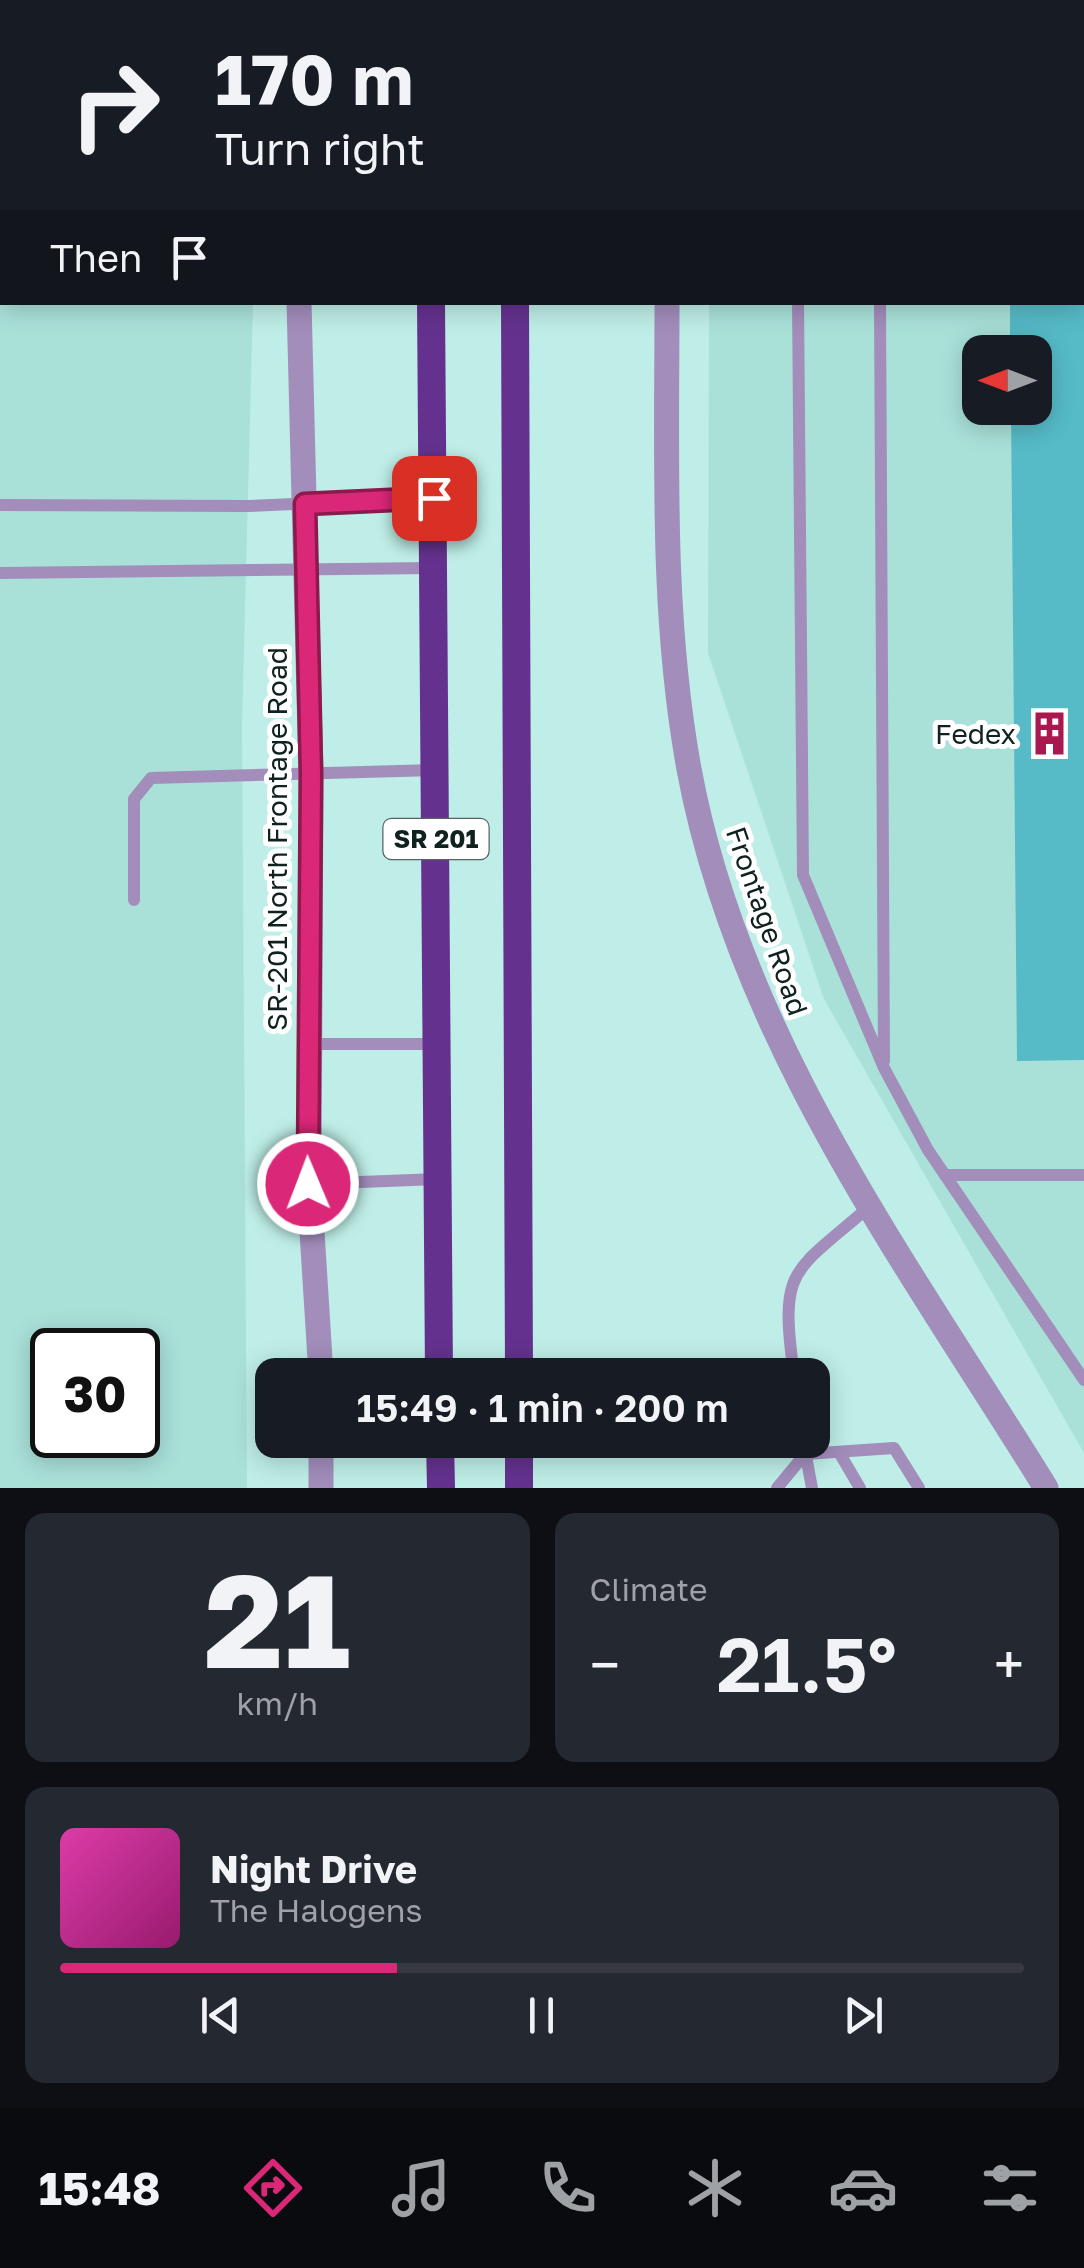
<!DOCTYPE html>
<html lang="en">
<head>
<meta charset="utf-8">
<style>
	:root { --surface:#171b24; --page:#242831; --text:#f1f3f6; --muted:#9ea1a6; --line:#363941; --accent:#db2777 }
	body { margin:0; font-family:"Golos Text",sans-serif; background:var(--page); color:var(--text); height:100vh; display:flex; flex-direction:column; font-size:38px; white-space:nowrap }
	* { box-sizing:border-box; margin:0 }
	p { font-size:32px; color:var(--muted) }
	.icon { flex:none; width:55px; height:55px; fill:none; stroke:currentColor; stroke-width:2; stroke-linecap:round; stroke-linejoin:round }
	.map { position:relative; height:1488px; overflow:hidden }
	.drawer { display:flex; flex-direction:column; gap:25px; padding:25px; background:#0d0f14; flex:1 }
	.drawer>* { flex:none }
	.hud { position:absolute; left:0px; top:0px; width:1085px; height:305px; box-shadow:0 5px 25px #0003; background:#171b24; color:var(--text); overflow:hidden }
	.needle { width:65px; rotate:270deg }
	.fabs { position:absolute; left:962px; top:335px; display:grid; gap:20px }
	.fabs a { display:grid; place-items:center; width:90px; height:90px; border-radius:20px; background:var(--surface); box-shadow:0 5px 25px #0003; font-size:50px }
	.speed { position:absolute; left:30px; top:1328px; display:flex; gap:20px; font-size:50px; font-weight:700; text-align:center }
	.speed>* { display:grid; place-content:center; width:130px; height:130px; border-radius:50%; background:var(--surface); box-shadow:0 5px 25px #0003; line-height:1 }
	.speed .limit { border:5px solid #111; border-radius:15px; background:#fff; color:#111 }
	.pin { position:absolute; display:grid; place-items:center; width:85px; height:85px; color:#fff; margin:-42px; border-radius:20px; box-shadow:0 5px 15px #0006 }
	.me { position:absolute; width:110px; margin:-55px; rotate:359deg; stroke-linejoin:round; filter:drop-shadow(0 0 8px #0008) }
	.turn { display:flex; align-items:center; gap:35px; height:210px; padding:0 50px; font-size:45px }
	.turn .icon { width:130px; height:130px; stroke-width:2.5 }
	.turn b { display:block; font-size:70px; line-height:85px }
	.then { display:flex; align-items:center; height:95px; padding:0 50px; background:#0003; gap:20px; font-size:38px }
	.big { font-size:75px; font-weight:600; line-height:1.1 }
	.drawer .widget { flex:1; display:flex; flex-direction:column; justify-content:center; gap:15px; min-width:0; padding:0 35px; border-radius:20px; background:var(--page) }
	.drawer .dial { align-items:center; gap:0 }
	.dial b { font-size:130px; line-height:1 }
	.song { display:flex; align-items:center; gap:30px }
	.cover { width:120px; height:120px; border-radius:15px; background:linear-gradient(135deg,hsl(320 70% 55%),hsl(320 70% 35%)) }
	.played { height:10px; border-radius:5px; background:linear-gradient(90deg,var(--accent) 35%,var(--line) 35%) }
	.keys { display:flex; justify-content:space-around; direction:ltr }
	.heat { display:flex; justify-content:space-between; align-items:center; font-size:55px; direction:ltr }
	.drawer .tiles { flex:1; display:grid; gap:25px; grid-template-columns:1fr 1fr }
	.widget:last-child { grid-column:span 2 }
	.trip { position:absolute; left:255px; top:1358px; width:575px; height:100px; border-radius:20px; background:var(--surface); box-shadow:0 5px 25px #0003; font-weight:600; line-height:100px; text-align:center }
	.dock { display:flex; height:160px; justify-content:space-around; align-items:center; background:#090b0e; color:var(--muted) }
	.dock .icon { width:70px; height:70px }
	.dock .current { color:var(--accent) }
	.dock b { font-size:45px; color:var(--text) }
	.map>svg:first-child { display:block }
	.built { fill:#a9e1d9; fill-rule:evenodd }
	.building { fill:#56bbc7 }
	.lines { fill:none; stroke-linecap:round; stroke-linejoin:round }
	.service { stroke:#a28dbb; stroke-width:12 }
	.minor { stroke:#a28dbb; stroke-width:25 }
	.tertiary { stroke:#a28dbb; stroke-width:25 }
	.trunk { stroke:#64328e; stroke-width:28 }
	.route-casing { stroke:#8e194d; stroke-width:25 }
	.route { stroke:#db2777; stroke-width:18 }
	.labels { text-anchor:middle; stroke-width:10; stroke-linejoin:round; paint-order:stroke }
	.shield { fill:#fff; stroke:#586463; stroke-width:2.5 }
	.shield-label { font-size:25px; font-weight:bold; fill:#102220 }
	.poi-label { font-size:28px; fill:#102220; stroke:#fff; text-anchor:end }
	.street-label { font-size:28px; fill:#102220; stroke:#fff }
</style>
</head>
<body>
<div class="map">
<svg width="1084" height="1488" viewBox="0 0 1084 1488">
	<rect width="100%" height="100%" fill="#beeee7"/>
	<g class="built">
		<path d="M710 0H1084V1453L824 999 708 653 709 303 1082 302V2ZM980 352H1035V408H980Z"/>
		<path d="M0 155 2 302 253 303 242 725 247 1488H0ZM52 1350H138V1435H52Z"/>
	</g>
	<path class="building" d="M1010 302H1084V1060L1017 1061 1011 408H1035V352H1010Z"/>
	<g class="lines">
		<g class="service">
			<path d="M795 0V2"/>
			<path d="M878 0V2"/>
			<path d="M798 302 803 875 884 1068 928 1150 1084 1380"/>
			<path d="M880 302 884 1061"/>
			<path d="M0 505 248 506 432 498"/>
			<path d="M0 573 432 568"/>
			<path d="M134 900V799L151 778 436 770"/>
			<path d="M308 1044H437"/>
			<path d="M945 1175H1084"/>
			<path d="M309 1184 438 1179"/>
			<path d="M321 1373 439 1370"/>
			<path d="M794 1375C779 1266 792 1274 870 1206"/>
			<path d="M803 1440 812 1488"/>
			<path d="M805 1454 894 1448 919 1488"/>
			<path d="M840 1454 860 1488"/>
			<path d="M777 1488 805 1454"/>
		</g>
		<g class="minor">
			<path d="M303 2 304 0"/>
			<path d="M299 302 311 774 309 1184 321 1375"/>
			<path d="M321 1488V1440"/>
		</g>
		<g class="tertiary">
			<path d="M665 0V2"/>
			<path d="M667 302C667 459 661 615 689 769 739 1039 905 1260 1046 1488"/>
		</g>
		<g class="trunk">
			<path d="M426 0 427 2"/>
			<path d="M514 0V2"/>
			<path d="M431 302 439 1375"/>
			<path d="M515 302 519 1375"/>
			<path d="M440 1440 441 1488"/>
			<path d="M519 1440V1488"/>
		</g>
	</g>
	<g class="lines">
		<defs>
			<path id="route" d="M308 1184 311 774 305 504 434 498"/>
		</defs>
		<use href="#route" class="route-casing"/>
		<use href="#route" class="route"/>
	</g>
	<defs>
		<symbol id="building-bare" viewBox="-9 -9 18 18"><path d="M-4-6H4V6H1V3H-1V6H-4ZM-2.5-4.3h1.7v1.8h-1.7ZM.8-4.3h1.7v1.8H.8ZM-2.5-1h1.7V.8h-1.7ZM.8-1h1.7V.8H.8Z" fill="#aa1850" stroke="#fff" stroke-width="2.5" paint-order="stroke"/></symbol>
	</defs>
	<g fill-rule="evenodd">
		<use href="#building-bare" x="1018" y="702" width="63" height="63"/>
	</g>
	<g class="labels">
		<rect class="shield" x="383.5" y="819" width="105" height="40" rx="8"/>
		<g class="shield-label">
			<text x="436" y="848">SR 201</text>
		</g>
		<g class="poi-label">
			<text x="1016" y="744">Fedex</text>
		</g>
		<g class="street-label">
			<text transform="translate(277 839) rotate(-90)" y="10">SR-201 North Frontage Road</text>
			<text transform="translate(767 921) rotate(71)" y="10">Frontage Road</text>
		</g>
	</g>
</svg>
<div class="fabs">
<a><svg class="needle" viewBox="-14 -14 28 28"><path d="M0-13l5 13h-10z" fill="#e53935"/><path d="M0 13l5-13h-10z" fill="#9ea1a6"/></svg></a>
</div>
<div class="speed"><div class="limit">30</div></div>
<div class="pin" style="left:434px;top:498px;background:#d93025"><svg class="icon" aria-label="arrive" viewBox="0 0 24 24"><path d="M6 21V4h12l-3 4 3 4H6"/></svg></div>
<svg class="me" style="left:308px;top:1184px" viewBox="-20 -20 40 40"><circle r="17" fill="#db2777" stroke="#fff" stroke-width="3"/><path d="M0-11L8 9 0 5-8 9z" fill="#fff"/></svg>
<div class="trip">15:49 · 1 min · 200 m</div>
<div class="hud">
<div class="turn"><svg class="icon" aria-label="right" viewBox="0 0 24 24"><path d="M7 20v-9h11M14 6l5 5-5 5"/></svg><div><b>170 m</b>Turn right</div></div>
<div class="then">Then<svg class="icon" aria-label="arrive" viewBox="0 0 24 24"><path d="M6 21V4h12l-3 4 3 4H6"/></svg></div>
</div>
</div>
<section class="drawer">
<div class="tiles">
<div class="widget dial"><b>21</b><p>km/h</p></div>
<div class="widget"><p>Climate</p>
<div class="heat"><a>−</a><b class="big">21.5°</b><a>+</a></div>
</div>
<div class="widget">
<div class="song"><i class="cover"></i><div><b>Night Drive</b><p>The Halogens</p></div></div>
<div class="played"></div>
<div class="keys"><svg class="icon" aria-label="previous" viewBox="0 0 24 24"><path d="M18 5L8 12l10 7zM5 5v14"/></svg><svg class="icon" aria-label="pause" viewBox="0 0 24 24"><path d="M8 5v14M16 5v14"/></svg><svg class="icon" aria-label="next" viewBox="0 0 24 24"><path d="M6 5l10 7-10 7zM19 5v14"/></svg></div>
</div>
</div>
</section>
<nav class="dock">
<b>15:48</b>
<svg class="icon current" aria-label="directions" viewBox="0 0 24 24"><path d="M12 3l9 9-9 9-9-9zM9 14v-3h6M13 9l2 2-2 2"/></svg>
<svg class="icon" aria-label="music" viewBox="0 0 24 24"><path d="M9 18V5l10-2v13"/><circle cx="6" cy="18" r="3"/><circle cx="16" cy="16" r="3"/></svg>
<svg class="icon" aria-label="phone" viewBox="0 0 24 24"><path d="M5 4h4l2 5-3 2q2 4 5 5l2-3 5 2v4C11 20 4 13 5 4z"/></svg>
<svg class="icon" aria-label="climate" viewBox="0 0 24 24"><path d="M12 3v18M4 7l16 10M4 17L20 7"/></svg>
<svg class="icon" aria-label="car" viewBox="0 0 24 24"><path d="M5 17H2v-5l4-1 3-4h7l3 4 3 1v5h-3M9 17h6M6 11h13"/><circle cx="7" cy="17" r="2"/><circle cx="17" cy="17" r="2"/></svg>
<svg class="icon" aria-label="filters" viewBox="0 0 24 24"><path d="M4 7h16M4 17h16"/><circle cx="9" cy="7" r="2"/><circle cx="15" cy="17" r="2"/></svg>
</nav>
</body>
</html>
